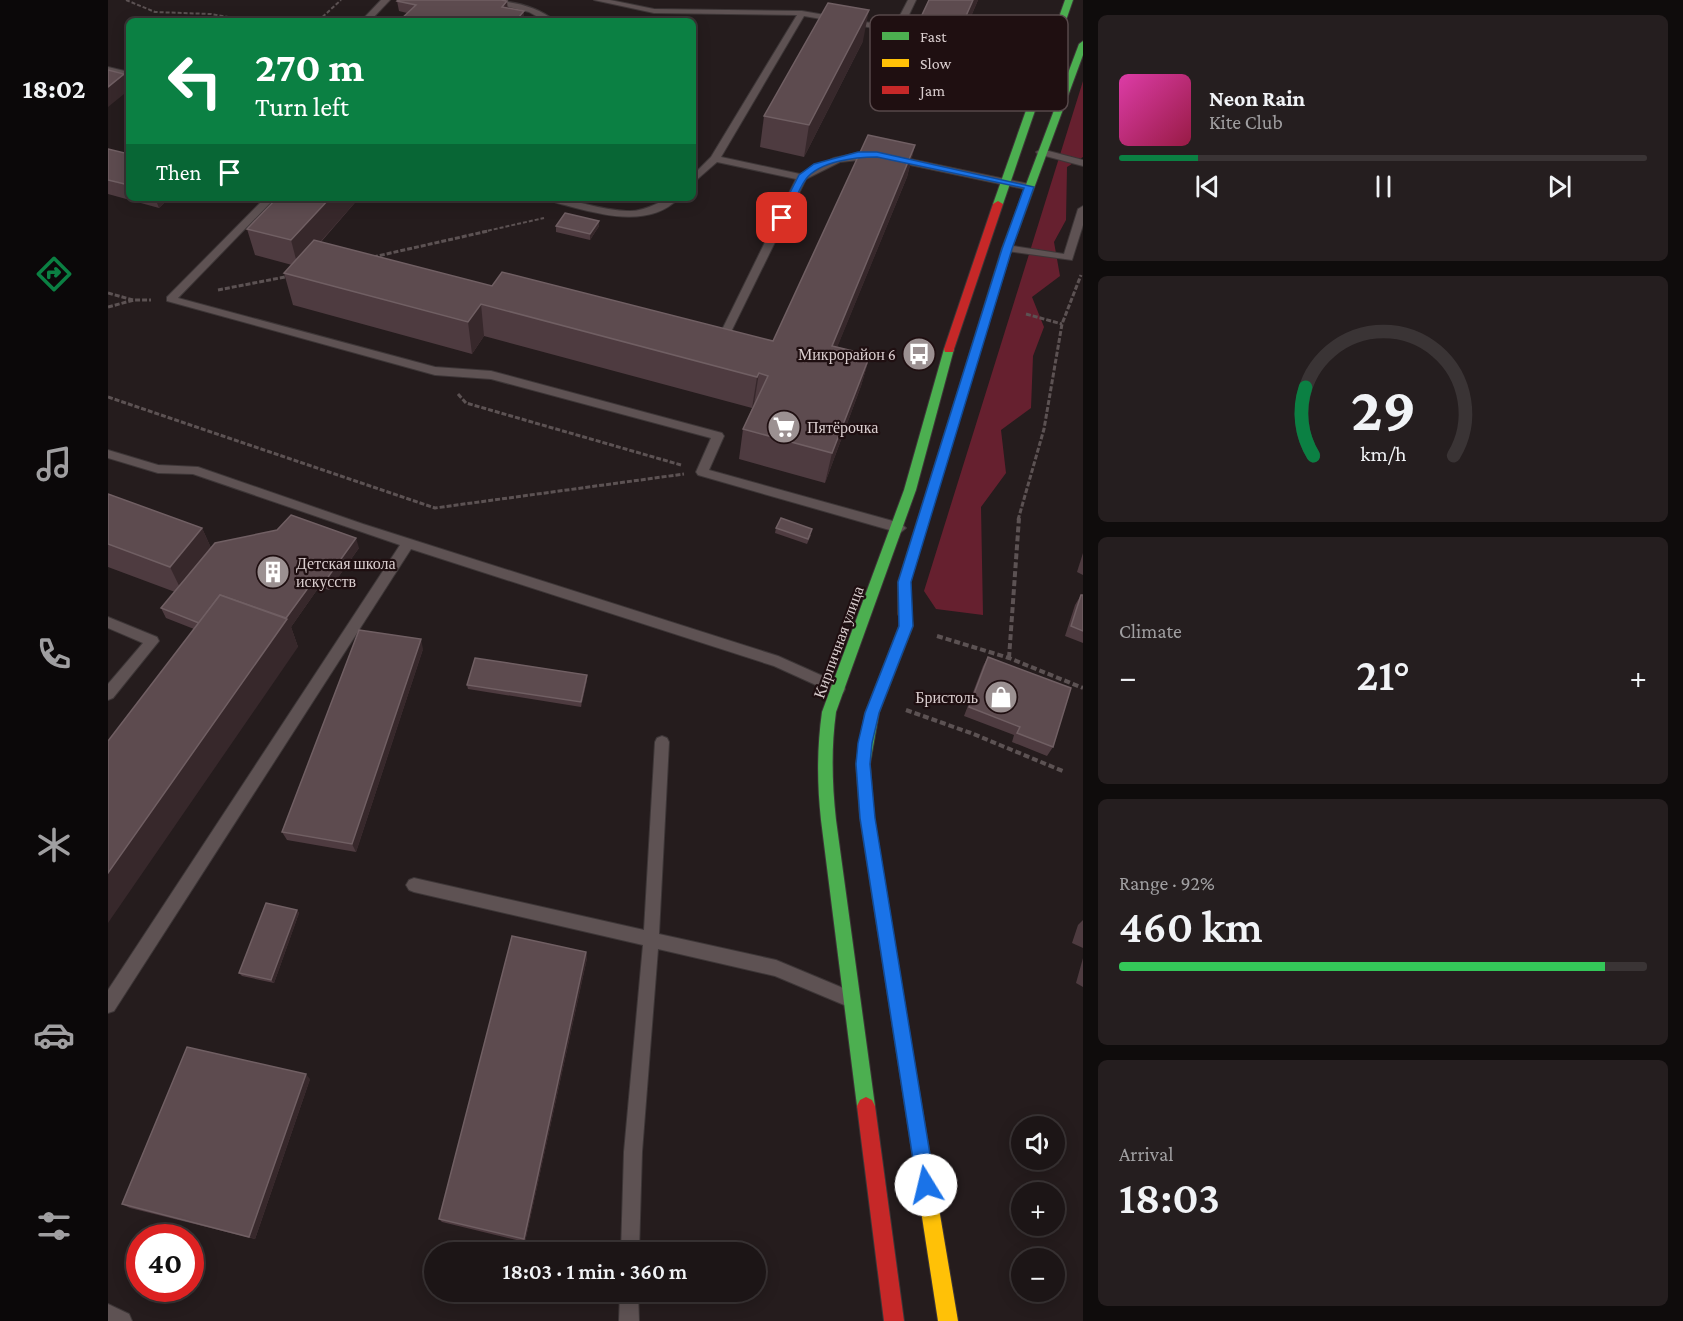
<!DOCTYPE html>
<html lang="en">
<head>
<meta charset="utf-8">
<style>
	:root { --surface:#1c1516; --page:#251e1f; --text:#f1f3f6; --muted:#a09fa1; --line:#3a3435; --accent:#0b8043 }
	body { margin:0; font-family:"Crimson Pro",serif; background:var(--page); color:var(--text); height:100vh; display:flex; flex-direction:column; font-size:22px; white-space:nowrap }
	* { box-sizing:border-box; margin:0 }
	p { font-size:20px; color:var(--muted) }
	.icon { flex:none; width:33px; height:33px; fill:none; stroke:currentColor; stroke-width:2; stroke-linecap:round; stroke-linejoin:round }
	.map { position:relative; flex:1; overflow:hidden }
	.drawer { display:flex; flex-direction:column; gap:15px; padding:15px; background:#0f0c0c; width:600px }
	.drawer>* { flex:none }
	.top-card { position:absolute; left:18px; top:18px; width:570px; height:183px; border-radius:9px; box-shadow:0 3px 15px #0003,0 0 0 2px var(--line); background:#0b8043; color:#fff; overflow:hidden }
	.fabs { position:absolute; left:903px; top:1116px; display:grid; gap:12px }
	.fabs a { display:grid; place-items:center; width:54px; height:54px; border-radius:50%; background:var(--surface); box-shadow:0 3px 15px #0003,0 0 0 2px var(--line); font-size:30px }
	.speed { position:absolute; left:18px; top:1224px; display:flex; gap:12px; font-size:30px; font-weight:700; text-align:center }
	.speed>* { display:grid; place-content:center; width:78px; height:78px; border-radius:50%; background:var(--surface); box-shadow:0 3px 15px #0003,0 0 0 2px var(--line); line-height:1 }
	.speed .limit { border:9px solid #d22; background:#fff; color:#111 }
	.pin { position:absolute; display:grid; place-items:center; width:51px; height:51px; color:#fff; margin:-26px; border-radius:12px; box-shadow:0 3px 9px #0006 }
	.me { position:absolute; width:66px; margin:-33px; rotate:351deg; stroke-linejoin:round; filter:drop-shadow(0 0 4px #0008) }
	.turn { display:flex; align-items:center; gap:21px; height:126px; padding:0 30px; font-size:27px }
	.turn .icon { width:78px; height:78px; stroke-width:2.5 }
	.turn b { display:block; font-size:42px; line-height:51px }
	.then { display:flex; align-items:center; height:57px; padding:0 30px; background:#0003; gap:12px; font-size:22px }
	.big { font-size:45px; font-weight:600; line-height:1.1 }
	.drawer .tile { flex:1; display:flex; flex-direction:column; justify-content:center; gap:9px; min-width:0; padding:0 21px; border-radius:9px; background:var(--page) }
	.drawer .dial { align-items:center; gap:0 }
	.dial svg { height:156px; overflow:visible; fill:none; stroke:var(--line); stroke-width:7; stroke-linecap:round; text-anchor:middle }
	.dial text { fill:var(--text); stroke:none }
	.song { display:flex; align-items:center; gap:18px }
	.cover { width:72px; height:72px; border-radius:9px; background:linear-gradient(135deg,hsl(320 70% 55%),hsl(340 70% 35%)) }
	.played { height:6px; border-radius:3px; background:linear-gradient(90deg,var(--accent) 15%,var(--line) 15%) }
	.keys { display:flex; justify-content:space-around; direction:ltr }
	.heat { display:flex; justify-content:space-between; align-items:center; font-size:33px; direction:ltr }
	.charge { height:9px; border-radius:4px; background:linear-gradient(90deg,#34c759 92%,var(--line) 0) }
	.trip { position:absolute; left:316px; top:1242px; width:342px; height:60px; border-radius:30px; background:var(--surface); box-shadow:0 3px 15px #0003,0 0 0 2px var(--line); font-weight:600; line-height:60px; text-align:center }
	main { display:flex; flex:1; min-height:0 }
	.tab-bar { display:flex; flex-direction:column; width:108px; justify-content:space-around; align-items:center; background:#0b0809; color:var(--muted) }
	.tab-bar .icon { width:42px; height:42px }
	.tab-bar .current { color:var(--accent) }
	.tab-bar b { font-size:27px; color:var(--text) }
	.map>svg:first-child { display:block }
	.forest { fill:#66202f }
	.lines { fill:none; stroke-linecap:round; stroke-linejoin:round }
	.lane-casing { stroke:#3d3637; stroke-width:2 }
	.fast-casing { stroke:#3d3637; stroke-width:2 }
	.slow-casing { stroke:#3d3637; stroke-width:2 }
	.jam-casing { stroke:#3d3637; stroke-width:2 }
	.path-far2 { stroke:#5c5253; stroke-width:2; stroke-dasharray:4 2; stroke-linecap:butt }
	.path-far1 { stroke:#5c5253; stroke-width:3; stroke-dasharray:5 2; stroke-linecap:butt }
	.path { stroke:#5c5253; stroke-width:4; stroke-dasharray:6 3; stroke-linecap:butt }
	.lane { fill:#5e5253; fill-rule:evenodd }
	.fast { fill:#4caf50; fill-rule:evenodd }
	.slow { fill:#ffc107; fill-rule:evenodd }
	.jam { fill:#c62828; fill-rule:evenodd }
	.wall { fill:#4e3b40 }
	.shaded-wall { fill:#37282b }
	.building { fill:#5d4b4f; stroke:#705f63; stroke-width:1.5 }
	.route { fill:#1a73e8; stroke:#114b97; stroke-width:1.5 }
	.labels { text-anchor:middle; stroke-width:4.5; stroke-linejoin:round; paint-order:stroke }
	.poi-label { font-size:16px; fill:#dacecf; stroke:#1f0f11; text-anchor:end }
	.street-label { font-size:16px; fill:#dacecf; stroke:#1f0f11 }
	.key { fill:#1f0f11; stroke:#57484a; stroke-width:1.5 }
	.key-label { font-size:16px; fill:#dacecf }
</style>
</head>
<body>
<main>
<nav class="tab-bar">
<b>18:02</b>
<svg class="icon current" aria-label="directions" viewBox="0 0 24 24"><path d="M12 3l9 9-9 9-9-9zM9 14v-3h6M13 9l2 2-2 2"/></svg>
<svg class="icon" aria-label="music" viewBox="0 0 24 24"><path d="M9 18V5l10-2v13"/><circle cx="6" cy="18" r="3"/><circle cx="16" cy="16" r="3"/></svg>
<svg class="icon" aria-label="phone" viewBox="0 0 24 24"><path d="M5 4h4l2 5-3 2q2 4 5 5l2-3 5 2v4C11 20 4 13 5 4z"/></svg>
<svg class="icon" aria-label="climate" viewBox="0 0 24 24"><path d="M12 3v18M4 7l16 10M4 17L20 7"/></svg>
<svg class="icon" aria-label="car" viewBox="0 0 24 24"><path d="M5 17H2v-5l4-1 3-4h7l3 4 3 1v5h-3M9 17h6M6 11h13"/><circle cx="7" cy="17" r="2"/><circle cx="17" cy="17" r="2"/></svg>
<svg class="icon" aria-label="filters" viewBox="0 0 24 24"><path d="M4 7h16M4 17h16"/><circle cx="9" cy="7" r="2"/><circle cx="15" cy="17" r="2"/></svg>
</nav>
<div class="map">
<svg width="975" height="1321" viewBox="0 0 975 1321">
	<rect width="100%" height="100%" fill="#251c1d"/>
	<path class="forest" d="M975 81V157L959 167 958 220 946 242 952 276 924 297 936 327 925 356 923 408 893 430 898 473 873 507 875 615 828 609 816 591Z"/>
	<g class="lines">
		<defs>
			<g id="lane">
				<path d="M273 0H282L262 21H253Z"/>
				<path d="M374 0C399 0 428 5 447 21H437L421 12Z"/>
				<path d="M486 0H502L546 9 694 11 786 27 800 0H808L789 40C790 56 802 60 814 66L955 92 959 95 955 98 809 70C791 62 776 53 783 31L696 16 613 157 692 174 726 158 749 153 769 152 921 184 926 187 921 190 769 158 732 162 698 179 619 340 614 344 609 340 688 179 609 162 585 183V175L603 157 689 15 546 13Z"/>
				<path d="M0 67 21 72V78L0 73Z"/>
				<path d="M933 149 975 160V166L930 154 928 152Z"/>
				<path d="M157 198H167L70 298 327 367 383 371 614 433 616 436 601 470 792 523 798 528 792 533 590 475 588 472 603 438 383 379 327 375 59 301V297Z"/>
				<path d="M437 198C466 198 493 211 522 211 541 211 553 198 571 198 543 227 498 216 464 207 455 204 444 203 437 198Z"/>
				<path d="M975 206V225L964 260 899 251 894 248 899 245 956 254 970 209Z"/>
				<path d="M0 450 50 465 90 467 255 524 670 656 735 685 737 689 735 693 730 695 666 666 303 549 6 1011 0 1013V990L292 545 85 474 50 473 0 458Z"/>
				<path d="M0 617 49 637 51 641 5 698 0 700V684L35 643 0 628Z"/>
				<path d="M554 736 559 738 561 742 551 934 668 960 747 993 749 999 747 1005 741 1007 667 976 550 949 534 1152 531 1252H513L516 1152 535 945 306 892 301 890 298 885 301 880 306 878 536 930 547 742 549 738Z"/>
				<path d="M512 1292H530L531 1321H511Z"/>
				<path d="M0 1304 21 1314 24 1321H0Z"/>
			</g>
			<g id="fast">
				<path d="M957 0H965L895 204 887 206 885 204Z"/>
				<path d="M975 41V55L904 248 870 358 865 362 861 361 860 358 894 248 971 44Z"/>
				<path d="M841 345 846 349 808 490 728 712C723 748 724 783 728 820L767 1106 764 1112 758 1115 752 1112 749 1106 713 820C709 783 709 748 714 712L796 490 836 349Z"/>
				<path d="M797 609 802 610 805 626 771 713 762 764 766 818 806 1061 804 1067 798 1069 792 1067 790 1061 752 818 748 764 757 713 791 626 792 610Z"/>
			</g>
			<g id="slow">
				<path d="M865 354 870 358 802 582 804 614 802 618H792L790 614V582L860 358Z"/>
				<path d="M798 1053 804 1055 806 1061 850 1321H830L790 1061 792 1055Z"/>
			</g>
			<g id="jam">
				<path d="M890 201 895 204 846 349 845 352H837L836 349 885 204Z"/>
				<path d="M758 1097 764 1100 767 1106 796 1321H776L749 1106 752 1100Z"/>
			</g>
		</defs>
		<use href="#lane" class="lane-casing"/>
		<use href="#fast" class="fast-casing"/>
		<use href="#slow" class="slow-casing"/>
		<use href="#jam" class="jam-casing"/>
		<g class="path-far2">
			<path d="M18 0 47 12 103 14 143 21"/>
			<path d="M210 21 233 0"/>
			<path d="M374 232 436 218"/>
		</g>
		<g class="path-far1">
			<path d="M265 257 380 231"/>
			<path d="M110 290 182 276"/>
			<path d="M0 293 25 300"/>
			<path d="M0 307 26 300H43"/>
			<path d="M918 314 954 324"/>
			<path d="M350 394 358 403 573 465"/>
			<path d="M0 397 327 508 576 474"/>
			<path d="M910 520 936 429 954 324 973 275"/>
		</g>
		<g class="path">
			<path d="M829 636 901 658 975 688"/>
			<path d="M901 658 911 518"/>
			<path d="M798 710 863 733 957 772"/>
		</g>
		<use href="#lane" class="lane"/>
		<use href="#fast" class="fast"/>
		<use href="#slow" class="slow"/>
		<use href="#jam" class="jam"/>
	</g>
	<g class="wall">
		<path d="M821 0H870L846 56 805 48 813 17Z"/>
		<path d="M289 1H399V8L416 20 299 13 291 11Z"/>
		<path d="M755 41 696 157 652 147 656 116Z"/>
		<path d="M807 145 799 177 729 347 762 355 753 386 717 483 631 459 635 429 646 404 644 408 376 336 364 354 185 305 176 273 184 265 147 255 139 229 169 198H251L213 242 384 286 665 341Z"/>
		<path d="M0 149 21 154V198H61L51 208 0 194Z"/>
		<path d="M491 221V226L482 240 448 232V226Z"/>
		<path d="M0 494 94 528 103 548H251L221 590 211 587 183 627 190 647 86 629 58 618 53 608 67 592 0 567Z"/>
		<path d="M668 528 703 535 699 544 667 533Z"/>
		<path d="M975 553V575L969 572Z"/>
		<path d="M973 595H975V643L957 636 967 605Z"/>
		<path d="M315 649 248 852 179 840 174 832Z"/>
		<path d="M880 657 945 747 939 756 904 742 906 735 856 716 875 666Z"/>
		<path d="M479 675V680L473 707 360 689 359 685Z"/>
		<path d="M189 910 191 913 166 983 134 976 131 973Z"/>
		<path d="M975 920V948L964 943 970 925Z"/>
		<path d="M478 952 479 958 417 1242 334 1222 331 1219Z"/>
		<path d="M975 958V987L968 983Z"/>
		<path d="M202 1079 147 1239 22 1208 14 1204Z"/>
	</g>
	<g class="shaded-wall">
		<path d="M865 0H870L846 56 854 25Z"/>
		<path d="M399 1 400 12 394 7Z"/>
		<path d="M761 10 755 41 696 157 701 125Z"/>
		<path d="M416 11V21L410 18Z"/>
		<path d="M16 74 21 90 0 107V87Z"/>
		<path d="M807 145 799 177 717 377 724 346Z"/>
		<path d="M47 198H61L51 208Z"/>
		<path d="M222 198H251L190 267 183 240Z"/>
		<path d="M491 221V226L482 240V234Z"/>
		<path d="M373 304 376 336 364 354 360 322Z"/>
		<path d="M762 355 753 386 717 483 724 453Z"/>
		<path d="M651 373 646 404 644 408 649 377Z"/>
		<path d="M94 528 107 557 76 596 62 567Z"/>
		<path d="M248 538 251 548 221 590 218 580Z"/>
		<path d="M208 577 211 587 183 627 190 647 0 923V873Z"/>
		<path d="M313 639 315 649 248 852 244 844Z"/>
		<path d="M479 675V680L473 707V702Z"/>
		<path d="M189 910 191 913 166 983 163 980Z"/>
		<path d="M478 952 479 958 417 1242 416 1239Z"/>
		<path d="M198 1074 202 1079 147 1239 141 1237Z"/>
	</g>
	<g class="building">
		<path d="M290 0H393L399 1 394 7 416 11 410 18 422 21H291L308 5 289 1Z"/>
		<path d="M821 0H865L854 25 813 17Z"/>
		<path d="M720 3 761 10 701 125 656 116Z"/>
		<path d="M0 70 16 74 0 87Z"/>
		<path d="M760 135 807 145 724 346 762 355 724 453 635 429 660 376 651 373 649 377 373 304 360 322 176 273 206 240 384 286 394 272 665 341Z"/>
		<path d="M0 149 21 154V185L0 180Z"/>
		<path d="M169 198H222L183 240 139 229Z"/>
		<path d="M457 213 491 221 482 234 448 226Z"/>
		<path d="M0 494 94 528 62 567 0 544Z"/>
		<path d="M183 515 248 538 218 580 208 577 178 618 112 595 91 623 53 608 107 543 169 530Z"/>
		<path d="M673 518 704 529 700 539 668 528Z"/>
		<path d="M112 595 179 619 0 873V741Z"/>
		<path d="M973 595H975V631L963 626Z"/>
		<path d="M251 630 313 639 244 844 174 832Z"/>
		<path d="M880 657 963 688 945 747 909 733 912 727 861 707Z"/>
		<path d="M367 658 479 675 473 702 359 685Z"/>
		<path d="M158 903 189 910 163 980 131 973Z"/>
		<path d="M404 936 478 952 416 1239 331 1219Z"/>
		<path d="M79 1047 198 1074 141 1237 14 1204Z"/>
	</g>
	<path class="route" d="M750 152H769L926 187 904 249 803 582 805 626 771 713 764 743 762 764 767 818 827 1185 824 1192 818 1194 811 1192 809 1185 752 818 748 764 750 743 757 713 791 626 790 582 894 249 916 188 769 157C748 157 712 161 698 179 690 190 685 206 679 218L670 220 669 218 691 175 706 164Z"/>
	<defs>
		<symbol id="bus-disc" viewBox="-11 -11 22 22"><circle r="9.5" fill="#9b9091" stroke="#1f0f11"/><path d="M-5-6H5V4H4V6H2V4H-2V6H-4V4H-5ZM-3.5-4V0h7V-4ZM-3.5 1.2v1.5H-2V1.2ZM2 1.2v1.5H3.5V1.2Z" fill="#fff"/></symbol>
		<symbol id="supermarket-disc" viewBox="-11 -11 22 22"><circle r="9.5" fill="#9b9091" stroke="#1f0f11"/><path d="M-6-5.5h2.5l.6 2H6L4.5 2H-2.5L-4.4-4H-6ZM-1.5 3.2a1.3 1.3 0 1 0 .1 0ZM3 3.2a1.3 1.3 0 1 0 .1 0Z" fill="#fff"/></symbol>
		<symbol id="building-disc" viewBox="-11 -11 22 22"><circle r="9.5" fill="#9b9091" stroke="#1f0f11"/><path d="M-4-6H4V6H1V3H-1V6H-4ZM-2.5-4.3h1.7v1.8h-1.7ZM.8-4.3h1.7v1.8H.8ZM-2.5-1h1.7V.8h-1.7ZM.8-1h1.7V.8H.8Z" fill="#fff"/></symbol>
		<symbol id="shop-disc" viewBox="-11 -11 22 22"><circle r="9.5" fill="#9b9091" stroke="#1f0f11"/><path d="M-5-2.5h2.3a2.7 3.5 0 0 1 5.4 0H5L5.5 6h-11ZM-1.5-2.5h3a1.5 2.3 0 0 0-3 0Z" fill="#fff"/></symbol>
	</defs>
	<g fill-rule="evenodd">
		<use href="#bus-disc" x="792" y="335" width="38" height="38"/>
		<use href="#supermarket-disc" x="657" y="408" width="38" height="38"/>
		<use href="#building-disc" x="146" y="553" width="38" height="38"/>
		<use href="#shop-disc" x="874" y="678" width="38" height="38"/>
	</g>
	<g class="labels">
		<g class="poi-label">
			<text x="788" y="360">Микрорайон 6</text>
			<text x="699" y="433" text-anchor="start">Пятёрочка</text>
			<text x="188" y="569" text-anchor="start">Детская школа<tspan x="188" dy="18">искусств</tspan></text>
			<text x="870" y="703">Бристоль</text>
		</g>
		<g class="street-label">
			<text transform="translate(730 642) rotate(-70)" y="6">Кирпичная улица</text>
		</g>
	</g>
	<rect x="762" y="15" width="198" height="96" rx="9" class="key"/>
	<rect x="774" y="32" width="27" height="8" fill="#4caf50"/>
	<rect x="774" y="59" width="27" height="8" fill="#ffc107"/>
	<rect x="774" y="86" width="27" height="8" fill="#c62828"/>
	<g class="key-label">
		<text x="812" y="42">Fast</text>
		<text x="812" y="69">Slow</text>
		<text x="812" y="96">Jam</text>
	</g>
</svg>
<div class="fabs">
<a><svg class="icon" aria-label="sound" viewBox="0 0 24 24"><path d="M4 9h4l5-4v14l-5-4H4zM17 9q2 3 0 6"/></svg></a>
<a>+</a>
<a>−</a>
</div>
<div class="speed"><div class="limit">40</div></div>
<div class="pin" style="left:674px;top:218px;background:#d93025"><svg class="icon" aria-label="arrive" viewBox="0 0 24 24"><path d="M6 21V4h12l-3 4 3 4H6"/></svg></div>
<svg class="me" style="left:818px;top:1185px" viewBox="-20 -20 40 40"><circle r="19" fill="#fff"/><path d="M0-13L10 11 0 6-10 11z" fill="#1a73e8"/></svg>
<div class="trip">18:03 · 1 min · 360 m</div>
<div class="top-card">
<div class="turn"><svg class="icon" aria-label="left" viewBox="0 0 24 24"><path d="M17 20v-9H6M10 6l-5 5 5 5"/></svg><div><b>270 m</b>Turn left</div></div>
<div class="then">Then<svg class="icon" aria-label="arrive" viewBox="0 0 24 24"><path d="M6 21V4h12l-3 4 3 4H6"/></svg></div>
</div>
</div>
<section class="drawer">
<div class="tile">
<div class="song"><i class="cover"></i><div><b>Neon Rain</b><p>Kite Club</p></div></div>
<div class="played"></div>
<div class="keys"><svg class="icon" aria-label="previous" viewBox="0 0 24 24"><path d="M18 5L8 12l10 7zM5 5v14"/></svg><svg class="icon" aria-label="pause" viewBox="0 0 24 24"><path d="M8 5v14M16 5v14"/></svg><svg class="icon" aria-label="next" viewBox="0 0 24 24"><path d="M6 5l10 7-10 7zM19 5v14"/></svg></div>
</div>
<div class="tile dial"><svg viewBox="0 0 100 80">
<path d="M14 69A42 42 0 1 1 86 69"/>
<path d="M14 69A42 42 0 0 1 10 34" stroke="#0b8043"/>
<text x="50" y="56" font-size="32" font-weight="700">29</text>
<text x="50" y="72" font-size="11">km/h</text>
</svg></div>
<div class="tile"><p>Climate</p>
<div class="heat"><a>−</a><b class="big">21°</b><a>+</a></div>
</div>
<div class="tile"><p>Range · 92%</p><b class="big">460 km</b><div class="charge"></div></div>
<div class="tile"><p>Arrival</p><b class="big">18:03</b></div>
</section>
</main>
</body>
</html>
